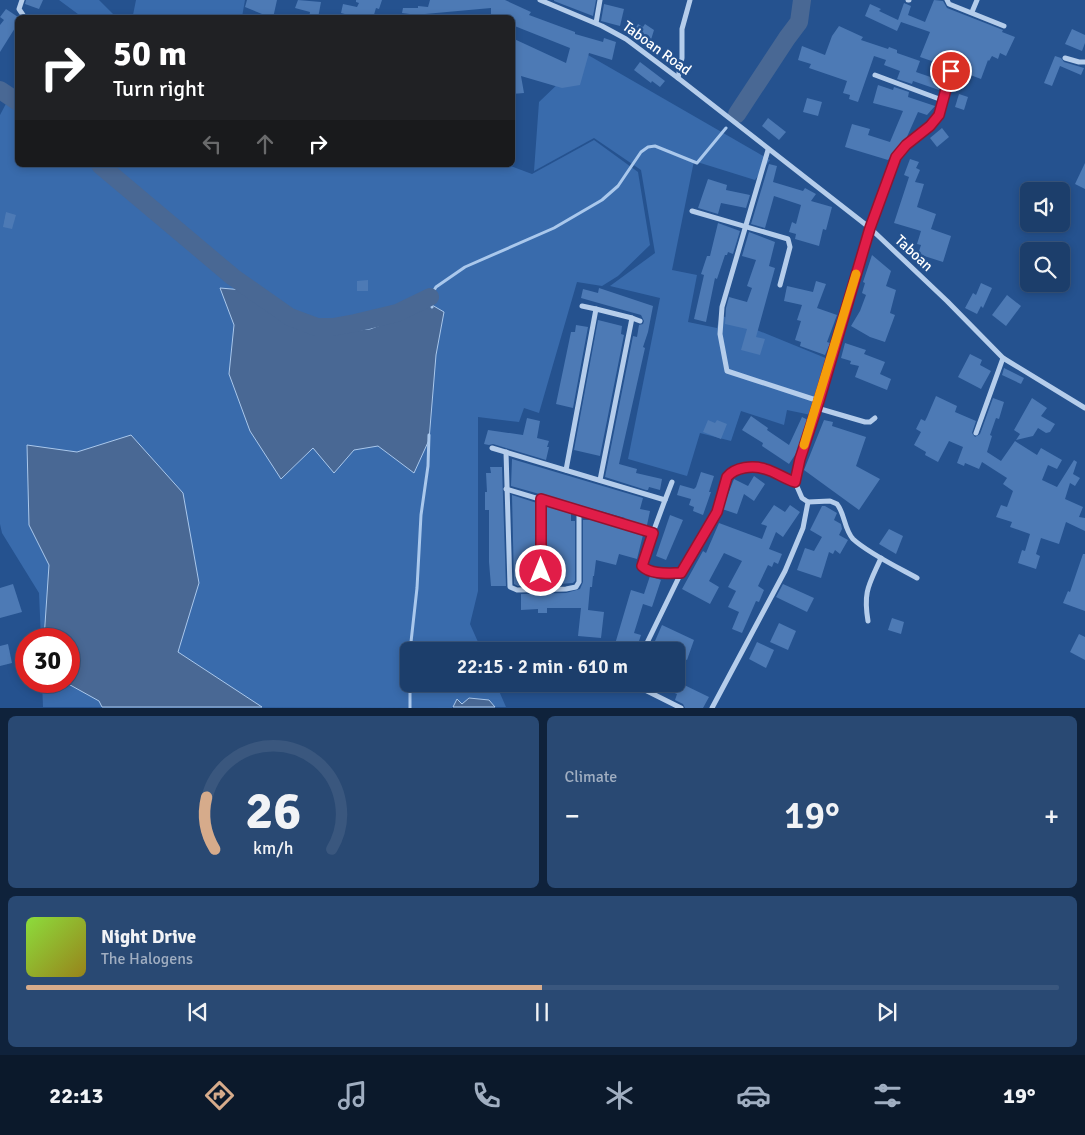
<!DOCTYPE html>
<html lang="en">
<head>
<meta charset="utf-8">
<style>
	:root { --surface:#1c3e6b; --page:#294973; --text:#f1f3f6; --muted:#a0aec1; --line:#3a577e; --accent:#d6ab8b }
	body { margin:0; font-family:Signika,sans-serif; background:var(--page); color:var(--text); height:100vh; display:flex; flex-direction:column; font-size:19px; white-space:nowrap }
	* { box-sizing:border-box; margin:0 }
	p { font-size:16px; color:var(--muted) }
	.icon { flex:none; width:28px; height:28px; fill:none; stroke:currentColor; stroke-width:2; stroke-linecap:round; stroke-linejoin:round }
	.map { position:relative; height:708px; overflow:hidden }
	.sheet { display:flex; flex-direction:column; gap:8px; padding:8px; background:#0f223b; flex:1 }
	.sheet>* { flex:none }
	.hud { position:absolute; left:15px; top:15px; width:500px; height:152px; border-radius:8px; box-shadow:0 2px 8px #0003,0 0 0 1px var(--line); background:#202124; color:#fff; overflow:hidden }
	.tools { position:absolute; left:1020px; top:182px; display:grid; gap:10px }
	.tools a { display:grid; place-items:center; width:50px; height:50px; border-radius:8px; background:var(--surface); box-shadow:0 2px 8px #0003,0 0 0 1px var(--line); font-size:25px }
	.speed { position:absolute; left:15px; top:628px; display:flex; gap:10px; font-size:25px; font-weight:700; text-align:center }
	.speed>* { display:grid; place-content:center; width:65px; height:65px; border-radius:50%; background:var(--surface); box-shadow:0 2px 8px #0003,0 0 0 1px var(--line); line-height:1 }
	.speed .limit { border:8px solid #d22; background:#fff; color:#111 }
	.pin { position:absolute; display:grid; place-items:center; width:42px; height:42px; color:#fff; margin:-21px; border:2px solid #fff; border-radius:50%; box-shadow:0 1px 5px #0007 }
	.me { position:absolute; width:55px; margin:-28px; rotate:0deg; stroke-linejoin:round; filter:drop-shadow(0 0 4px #0008) }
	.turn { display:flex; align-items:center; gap:18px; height:105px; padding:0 15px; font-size:22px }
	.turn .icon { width:65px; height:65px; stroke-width:2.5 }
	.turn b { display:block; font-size:35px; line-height:42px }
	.lanes { display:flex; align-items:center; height:48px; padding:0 15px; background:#0003; justify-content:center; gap:25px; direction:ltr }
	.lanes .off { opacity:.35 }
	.big { font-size:38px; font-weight:600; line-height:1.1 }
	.sheet .card { flex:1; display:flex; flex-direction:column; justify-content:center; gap:8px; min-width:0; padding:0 18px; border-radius:8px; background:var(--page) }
	.sheet .dial { align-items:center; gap:0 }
	.dial svg { height:130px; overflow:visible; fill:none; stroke:var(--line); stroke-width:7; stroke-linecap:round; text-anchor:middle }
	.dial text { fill:var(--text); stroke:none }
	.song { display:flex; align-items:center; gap:15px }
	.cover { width:60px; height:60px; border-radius:8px; background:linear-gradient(135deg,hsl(90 70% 55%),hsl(50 70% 35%)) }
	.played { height:5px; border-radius:2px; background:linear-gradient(90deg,var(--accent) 50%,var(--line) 50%) }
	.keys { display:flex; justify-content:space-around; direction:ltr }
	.heat { display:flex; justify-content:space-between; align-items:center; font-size:28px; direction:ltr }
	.sheet .tiles { flex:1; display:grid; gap:8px; grid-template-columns:1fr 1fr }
	.card:last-child { grid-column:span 2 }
	.trip { position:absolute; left:400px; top:642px; width:285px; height:50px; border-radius:8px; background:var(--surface); box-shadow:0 2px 8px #0003,0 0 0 1px var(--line); font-weight:600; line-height:50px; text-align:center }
	.tabs { display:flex; height:80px; justify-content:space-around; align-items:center; background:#0b192b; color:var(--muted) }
	.tabs .icon { width:35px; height:35px }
	.tabs .current { color:var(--accent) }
	.tabs b { font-size:22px; color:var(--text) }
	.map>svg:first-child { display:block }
	.green { fill:#396bac; fill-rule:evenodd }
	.water { fill:#496894; stroke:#aac8ec }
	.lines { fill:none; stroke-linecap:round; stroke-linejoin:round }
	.stream { stroke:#aac8ec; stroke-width:3 }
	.river { stroke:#496894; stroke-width:18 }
	.building { fill:#4d7ab5 }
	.minor { stroke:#b5cdeb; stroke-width:5 }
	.route-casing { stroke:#92132f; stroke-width:12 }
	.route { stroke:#e11d48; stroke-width:9 }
	.slow { stroke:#f59e0b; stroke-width:9 }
	.labels { text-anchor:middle; stroke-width:5; stroke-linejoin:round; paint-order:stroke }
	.street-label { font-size:15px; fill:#fff; stroke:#25528f }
</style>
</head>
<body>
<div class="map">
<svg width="1085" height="708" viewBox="0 0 1085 708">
	<rect width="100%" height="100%" fill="#25528f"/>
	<g class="green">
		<path d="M59 0H99L116 17 133 15 136 0H245L242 17H82Z"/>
		<path d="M588 55 770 160 755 180 694 161 672 270 697 275 688 322 717 328 720 315 828 359 811 415 787 410 784 425 741 411 731 441 700 433 687 476 628 459 660 298 610 286 655 253 641 170 594 138 534 171 539 102Z"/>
		<path d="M17 83 18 165H508L532 174 594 140 638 172 650 245 618 276 602 286 577 282 539 413 524 408 519 422 478 417V591L470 624 482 651H409V684H496L506 707H495L489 700 462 704 457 699 452 708 43 707 42 681H69V639H41L39 593 2 533 0 524V115ZM221 288 255 291 318 333 370 329 432 305 444 312 414 473 378 446 354 450 313 448 281 479 229 374 234 325Z"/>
	</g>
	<g class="water">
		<path d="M220 288 255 291 318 333 370 329 432 305 444 312 436 355 429 440 414 473 378 446 354 450 334 473 313 448 281 479 250 431 229 374 234 325Z"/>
		<path d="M131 435 183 493 199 583 178 652 262 707H102L99 701 63 681H69V639H44L49 565 29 525 27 445 77 452Z"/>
		<path d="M469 698 489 700 495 707H453L457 699 462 704Z"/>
	</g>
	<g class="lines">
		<g class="stream">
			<path d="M432 307 430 297 436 287 465 267 554 228 602 200 618 186 641 152 648 147 655 146 697 163 726 128"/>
			<path d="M410 651 417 588 421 515 428 466 429 435"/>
			<path d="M410 684V708"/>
		</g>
		<g class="river">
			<path d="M0 90 18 102"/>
			<path d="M737 114 787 38 799 22 802 0"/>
			<path d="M100 165 233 277 290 317 317 327H333L355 323 397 313 430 297"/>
		</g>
	</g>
	<g class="building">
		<path d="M26 0H43L39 9 25 4Z"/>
		<path d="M247 0H277L273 18H261L262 14 245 7Z"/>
		<path d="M298 0 321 2 318 18H309L310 12 295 8Z"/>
		<path d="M356 0H382L379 9 376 8 373 18H360L341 13 343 4 357 7 359 3 356 2Z"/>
		<path d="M430 0H505L531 12 529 15 575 32V34L603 42 604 38 616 42 612 60 589 53 580 85 562 88 521 76 524 93 512 94V38L566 63 570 48 512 25V18H499L491 14V8L425 14V16L402 13 403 8H418V6L428 7Z"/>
		<path d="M554 0H596L593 16 554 1Z"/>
		<path d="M934 0 943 1 947 8 1003 30 1002 32 1015 37 1006 56 1000 53 998 59 992 56 989 61 988 60 981 79 957 70 960 58 958 53 953 54 949 67 920 57 930 32 901 22 897 31 865 16 870 4 881 9 879 11 898 20 904 3 911 6 908 15 925 22Z"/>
		<path d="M604 4 624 9 620 26 601 21Z"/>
		<path d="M6 9 18 17V29L15 28 0 52V25L4 20 0 17Z"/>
		<path d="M638 24 643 27 645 24 654 30 650 43 633 32Z"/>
		<path d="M839 26 863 37 861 40 888 49 889 47 897 50V53L920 61 916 72 942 81 939 90 913 81 912 84 897 79 900 71 884 65 886 60 874 56 858 102 849 99 850 95 843 93 847 81 809 68 811 64 798 60 802 46 825 55 832 36Z"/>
		<path d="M1072 29 1085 35V43L1082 51 1065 44Z"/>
		<path d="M1055 56 1061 58 1064 62 1084 68 1081 75 1060 66 1052 86 1044 83Z"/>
		<path d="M640 62 665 81 660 87 652 81 651 83 634 70Z"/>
		<path d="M878 85 893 90 894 87 909 92 908 97 935 106 927 115 918 112 906 139 888 160 845 147 852 124 870 129 868 135 890 142 903 111 873 103Z"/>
		<path d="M959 94 968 97 964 110 955 107Z"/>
		<path d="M807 98 822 102 818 116 803 112Z"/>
		<path d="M768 118 786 132 779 140 762 126Z"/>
		<path d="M942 128 949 137 937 147 930 138Z"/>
		<path d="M910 159 919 162 916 168 920 170 915 182 924 184 917 207 936 214 931 229 951 236 943 262 918 254 921 245 917 244 921 231 894 223 909 177 904 175Z"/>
		<path d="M1085 163V189L1075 184Z"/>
		<path d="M769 164 777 166 773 182 803 191 805 188 816 194 811 201 832 207 826 230 823 229 819 246 795 239 796 234 789 232 792 222 796 224 801 205 774 196 765 228 751 224Z"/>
		<path d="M708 179 727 185 726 190 750 195 746 208 721 203 718 214 698 208Z"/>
		<path d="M6 212 16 215 12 229 3 227Z"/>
		<path d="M718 223 740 231 733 254 728 252 727 255H725L717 279 715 278 706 322 694 319 704 275 701 274 707 256H710Z"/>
		<path d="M749 232 775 242 769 266 775 268 756 337 765 339 760 355 741 350 747 329 725 324 726 308 729 297 747 302 752 288 747 286 756 260 742 256Z"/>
		<path d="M872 255 891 271 886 286 896 290 890 313 895 315 885 342 870 337 851 326 860 311 866 295 862 293 865 283 863 282Z"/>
		<path d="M368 280V291H357V281Z"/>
		<path d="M816 281 826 284 817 308 837 315 827 342 830 343 825 355 800 346 801 342 795 340 801 321 797 320 802 305 784 301 787 286 813 292Z"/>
		<path d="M981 283 992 288 983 308 981 306 977 314 965 308 973 293 976 295Z"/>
		<path d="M599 288 653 306 648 332 643 347 645 348 619 464 637 469 636 473 662 479 660 490 649 487 648 490H646L605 477 633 336 637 337 639 325 643 324 644 321 641 315 581 298 583 289 598 293Z"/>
		<path d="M1007 295 1021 306 1006 326 992 315Z"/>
		<path d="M598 320 622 326 621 334 624 335 600 456 574 450Z"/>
		<path d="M576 325 588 327 573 408 556 404 571 332H575Z"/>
		<path d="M845 343 866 350 864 354 885 362 880 374 891 379 887 390 855 377 859 366 850 364 851 361 841 358Z"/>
		<path d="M970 354 982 360 980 365 991 371 981 389 958 377Z"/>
		<path d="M1004 368 1024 378 1021 384 1002 375Z"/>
		<path d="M936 396 957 406 955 412 976 421 972 433 975 437 980 434 993 398 1004 402 999 419 996 418 990 435 992 436 987 452 1001 461 1015 441 1037 455 1041 448 1062 460 1057 469 1048 465 1042 480 1057 487 1074 460 1077 462 1073 474 1080 478 1075 486 1070 483 1065 499 1083 507 1079 517 1085 518V531L1066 522 1059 544 1041 538 1036 554 1040 556 1036 569 1018 563 1022 550 1025 551 1030 534 1010 527 1012 522 996 517 1001 505 1007 507 1013 491 1003 484 1007 478 982 462 979 469 965 463 964 466 957 463 963 447 949 441 938 462 925 455 926 452 914 445 921 432 916 429 921 419 925 421 927 417Z"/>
		<path d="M1032 398 1047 408 1041 416 1055 424 1050 432 1046 433 1038 428 1033 436 1016 440 1020 434 1014 430Z"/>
		<path d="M751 416 768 428 767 430 789 445 802 417 808 420 799 449 789 464 762 446 763 443 742 430Z"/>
		<path d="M527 418 540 421 537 438 549 441 547 447H549L546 460 493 444 489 445 484 444 488 430 523 435Z"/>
		<path d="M708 420 715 423 717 420 727 424 721 439 703 432Z"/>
		<path d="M824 420 833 422 832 426 866 437 856 466 880 479 859 510 804 470Z"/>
		<path d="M512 459 643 498 640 509 650 511 647 525 646 526 619 518H625L511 486Z"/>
		<path d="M490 467H502L506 586H491L489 562V510H485V492H487L486 473H491Z"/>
		<path d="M701 472 714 476 709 492H711L703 515 693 511 694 507 689 505 691 499 677 495 680 485 694 489 696 487Z"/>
		<path d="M754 476 765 484 754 501 744 494 737 514 722 509 734 479 748 486Z"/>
		<path d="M512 495 537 503V585L518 586 514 584Z"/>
		<path d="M545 505 571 513V521H575V581L573 583 545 585Z"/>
		<path d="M774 505 785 512 790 505 800 512 783 537 776 532 769 549 782 554 778 564 774 562 772 567 768 565 758 586 764 590 759 602 756 601 742 633 732 629 739 612 728 607 736 591 728 587 742 561 724 553 709 581 719 587 710 604 682 589 703 551 706 553 719 523 762 539 767 526 761 524Z"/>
		<path d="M822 506H825L837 513 834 520 841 524 842 529 839 535 848 540 840 554 835 550 833 554 829 552 821 578 797 570 805 548 814 551 822 537 810 530Z"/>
		<path d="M670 515 683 520 666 560 656 556Z"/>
		<path d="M583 520H593L643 535 637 559 619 554 616 565 596 560 594 576H593L592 587H590L588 610 604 612 601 638 578 636 581 608H547V613H538V609L521 610V594L566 593 580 589 583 582Z"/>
		<path d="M889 529 903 536 896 554 879 544Z"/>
		<path d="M1083 554H1085V611L1063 603 1068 591 1070 592Z"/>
		<path d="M650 576 661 580 652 607 643 604 634 633 641 635 639 641 642 643 639 651H613L631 590 644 594Z"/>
		<path d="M13 584 22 612 0 618V588Z"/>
		<path d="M783 584 814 598 807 612 776 597Z"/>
		<path d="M892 618 904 622 901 634 888 630Z"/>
		<path d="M779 623 796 631 788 650 770 642Z"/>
		<path d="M662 625 694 640 687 660 682 658 676 672V651H648L650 647 652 648Z"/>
		<path d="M1079 634 1085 637V660L1070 652Z"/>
		<path d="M757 642 774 650 766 668 749 659Z"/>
		<path d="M8 644 12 663 0 666V646Z"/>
		<path d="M676 681 709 697 703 708H685L683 704 675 700 677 694 670 691 674 684H676Z"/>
	</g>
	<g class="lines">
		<g class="minor">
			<path d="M22 0 19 9 25 18"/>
			<path d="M540 0 602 26 626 39 678 78 870 228 947 301 1003 358 1085 408"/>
			<path d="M908 0H909"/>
			<path d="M947 0 949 4 1004 26"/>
			<path d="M972 12 977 0"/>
			<path d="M596 23 600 0"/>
			<path d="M1065 58 1079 62H1085"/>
			<path d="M875 75 942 100"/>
			<path d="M678 78 682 58V29L690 0"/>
			<path d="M768 150 722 307 720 334 727 371 819 401"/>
			<path d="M692 211 788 239 790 247 780 285"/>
			<path d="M582 306 596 309"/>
			<path d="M632 318 640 321"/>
			<path d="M817 408 865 422H870L875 418"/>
			<path d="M976 433 1003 358"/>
			<path d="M492 448 665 500 641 565C650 575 669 573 681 573"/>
			<path d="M506 452 510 587 517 590 566 589 576 587 579 582V511"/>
			<path d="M566 470 596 309 632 318 600 480"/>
			<path d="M506 489 653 533"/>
			<path d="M541 499V589"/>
			<path d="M665 500 672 482"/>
			<path d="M808 502 830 501 837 504C845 514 844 529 853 539 868 553 899 568 917 578"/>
			<path d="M868 621C863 591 869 585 881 558"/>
			<path d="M643 651 681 573 714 516 729 474C752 457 774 475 795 482"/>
			<path d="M633 684 681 708"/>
			<path d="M712 708 785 571 803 528 808 502 802 498 795 482 800 459 819 401 870 228 896 157 906 145 930 126 939 115 956 57"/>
		</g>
	</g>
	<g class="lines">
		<defs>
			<path id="route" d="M541 571V499L653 533 642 566C651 575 669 573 681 573L717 512 727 477C735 467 753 465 765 469 776 472 785 479 795 482L800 459 819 401 870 228 896 157 906 145 930 126 939 115 951 71"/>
		</defs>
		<use href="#route" class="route-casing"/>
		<use href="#route" class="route"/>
		<path class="slow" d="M804 445 856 274"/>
	</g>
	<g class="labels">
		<g class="street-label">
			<text transform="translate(657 48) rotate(36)" y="5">Taboan Road</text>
			<text transform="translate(914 253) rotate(43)" y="5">Taboan</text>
		</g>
	</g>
</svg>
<div class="tools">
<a><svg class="icon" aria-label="sound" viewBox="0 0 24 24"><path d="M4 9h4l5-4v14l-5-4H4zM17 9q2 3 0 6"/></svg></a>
<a><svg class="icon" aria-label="search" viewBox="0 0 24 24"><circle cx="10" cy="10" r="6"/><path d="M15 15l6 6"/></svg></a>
</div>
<div class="speed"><div class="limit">30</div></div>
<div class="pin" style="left:951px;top:71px;background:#d93025"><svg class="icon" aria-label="arrive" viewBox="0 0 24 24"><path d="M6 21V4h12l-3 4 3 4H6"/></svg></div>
<svg class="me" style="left:541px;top:571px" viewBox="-20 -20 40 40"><circle r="17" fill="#e11d48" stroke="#fff" stroke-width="3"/><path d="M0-11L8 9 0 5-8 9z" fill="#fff"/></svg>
<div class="trip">22:15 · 2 min · 610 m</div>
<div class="hud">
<div class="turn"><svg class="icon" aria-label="right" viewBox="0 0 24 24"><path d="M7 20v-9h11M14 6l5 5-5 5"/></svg><div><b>50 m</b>Turn right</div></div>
<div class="lanes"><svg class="icon off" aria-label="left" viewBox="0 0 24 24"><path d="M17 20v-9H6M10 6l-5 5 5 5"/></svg><svg class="icon off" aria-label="ahead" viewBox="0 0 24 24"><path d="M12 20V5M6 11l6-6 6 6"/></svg><svg class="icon" aria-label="right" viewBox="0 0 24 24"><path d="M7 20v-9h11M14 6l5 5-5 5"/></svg></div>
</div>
</div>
<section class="sheet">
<div class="tiles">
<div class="card dial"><svg viewBox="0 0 100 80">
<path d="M14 69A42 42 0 1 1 86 69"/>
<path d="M14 69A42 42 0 0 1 9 37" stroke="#d6ab8b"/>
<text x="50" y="56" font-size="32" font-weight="700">26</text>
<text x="50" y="72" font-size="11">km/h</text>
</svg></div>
<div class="card"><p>Climate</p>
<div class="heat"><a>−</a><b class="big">19°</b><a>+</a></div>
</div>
<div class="card">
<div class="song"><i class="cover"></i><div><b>Night Drive</b><p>The Halogens</p></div></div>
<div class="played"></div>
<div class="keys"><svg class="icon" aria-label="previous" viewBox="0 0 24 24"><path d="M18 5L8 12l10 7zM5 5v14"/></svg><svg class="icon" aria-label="pause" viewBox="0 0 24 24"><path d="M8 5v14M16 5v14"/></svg><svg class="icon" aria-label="next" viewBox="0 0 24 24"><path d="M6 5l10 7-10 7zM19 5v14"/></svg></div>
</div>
</div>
</section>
<nav class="tabs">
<b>22:13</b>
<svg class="icon current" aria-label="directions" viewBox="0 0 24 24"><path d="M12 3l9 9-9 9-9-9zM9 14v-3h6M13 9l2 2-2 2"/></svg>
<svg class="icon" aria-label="music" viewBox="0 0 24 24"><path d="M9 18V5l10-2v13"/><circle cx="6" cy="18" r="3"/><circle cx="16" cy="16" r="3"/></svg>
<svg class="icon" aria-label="phone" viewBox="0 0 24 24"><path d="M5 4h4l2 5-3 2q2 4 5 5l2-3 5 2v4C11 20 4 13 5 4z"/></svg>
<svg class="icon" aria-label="climate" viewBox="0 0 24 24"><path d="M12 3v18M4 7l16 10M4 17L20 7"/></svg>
<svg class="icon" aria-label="car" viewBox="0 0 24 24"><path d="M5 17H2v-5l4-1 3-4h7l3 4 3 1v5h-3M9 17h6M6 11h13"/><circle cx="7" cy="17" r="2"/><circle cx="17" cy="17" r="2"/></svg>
<svg class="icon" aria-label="filters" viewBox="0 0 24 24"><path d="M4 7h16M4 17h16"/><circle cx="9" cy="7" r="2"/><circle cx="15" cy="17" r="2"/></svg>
<b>19°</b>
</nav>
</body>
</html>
